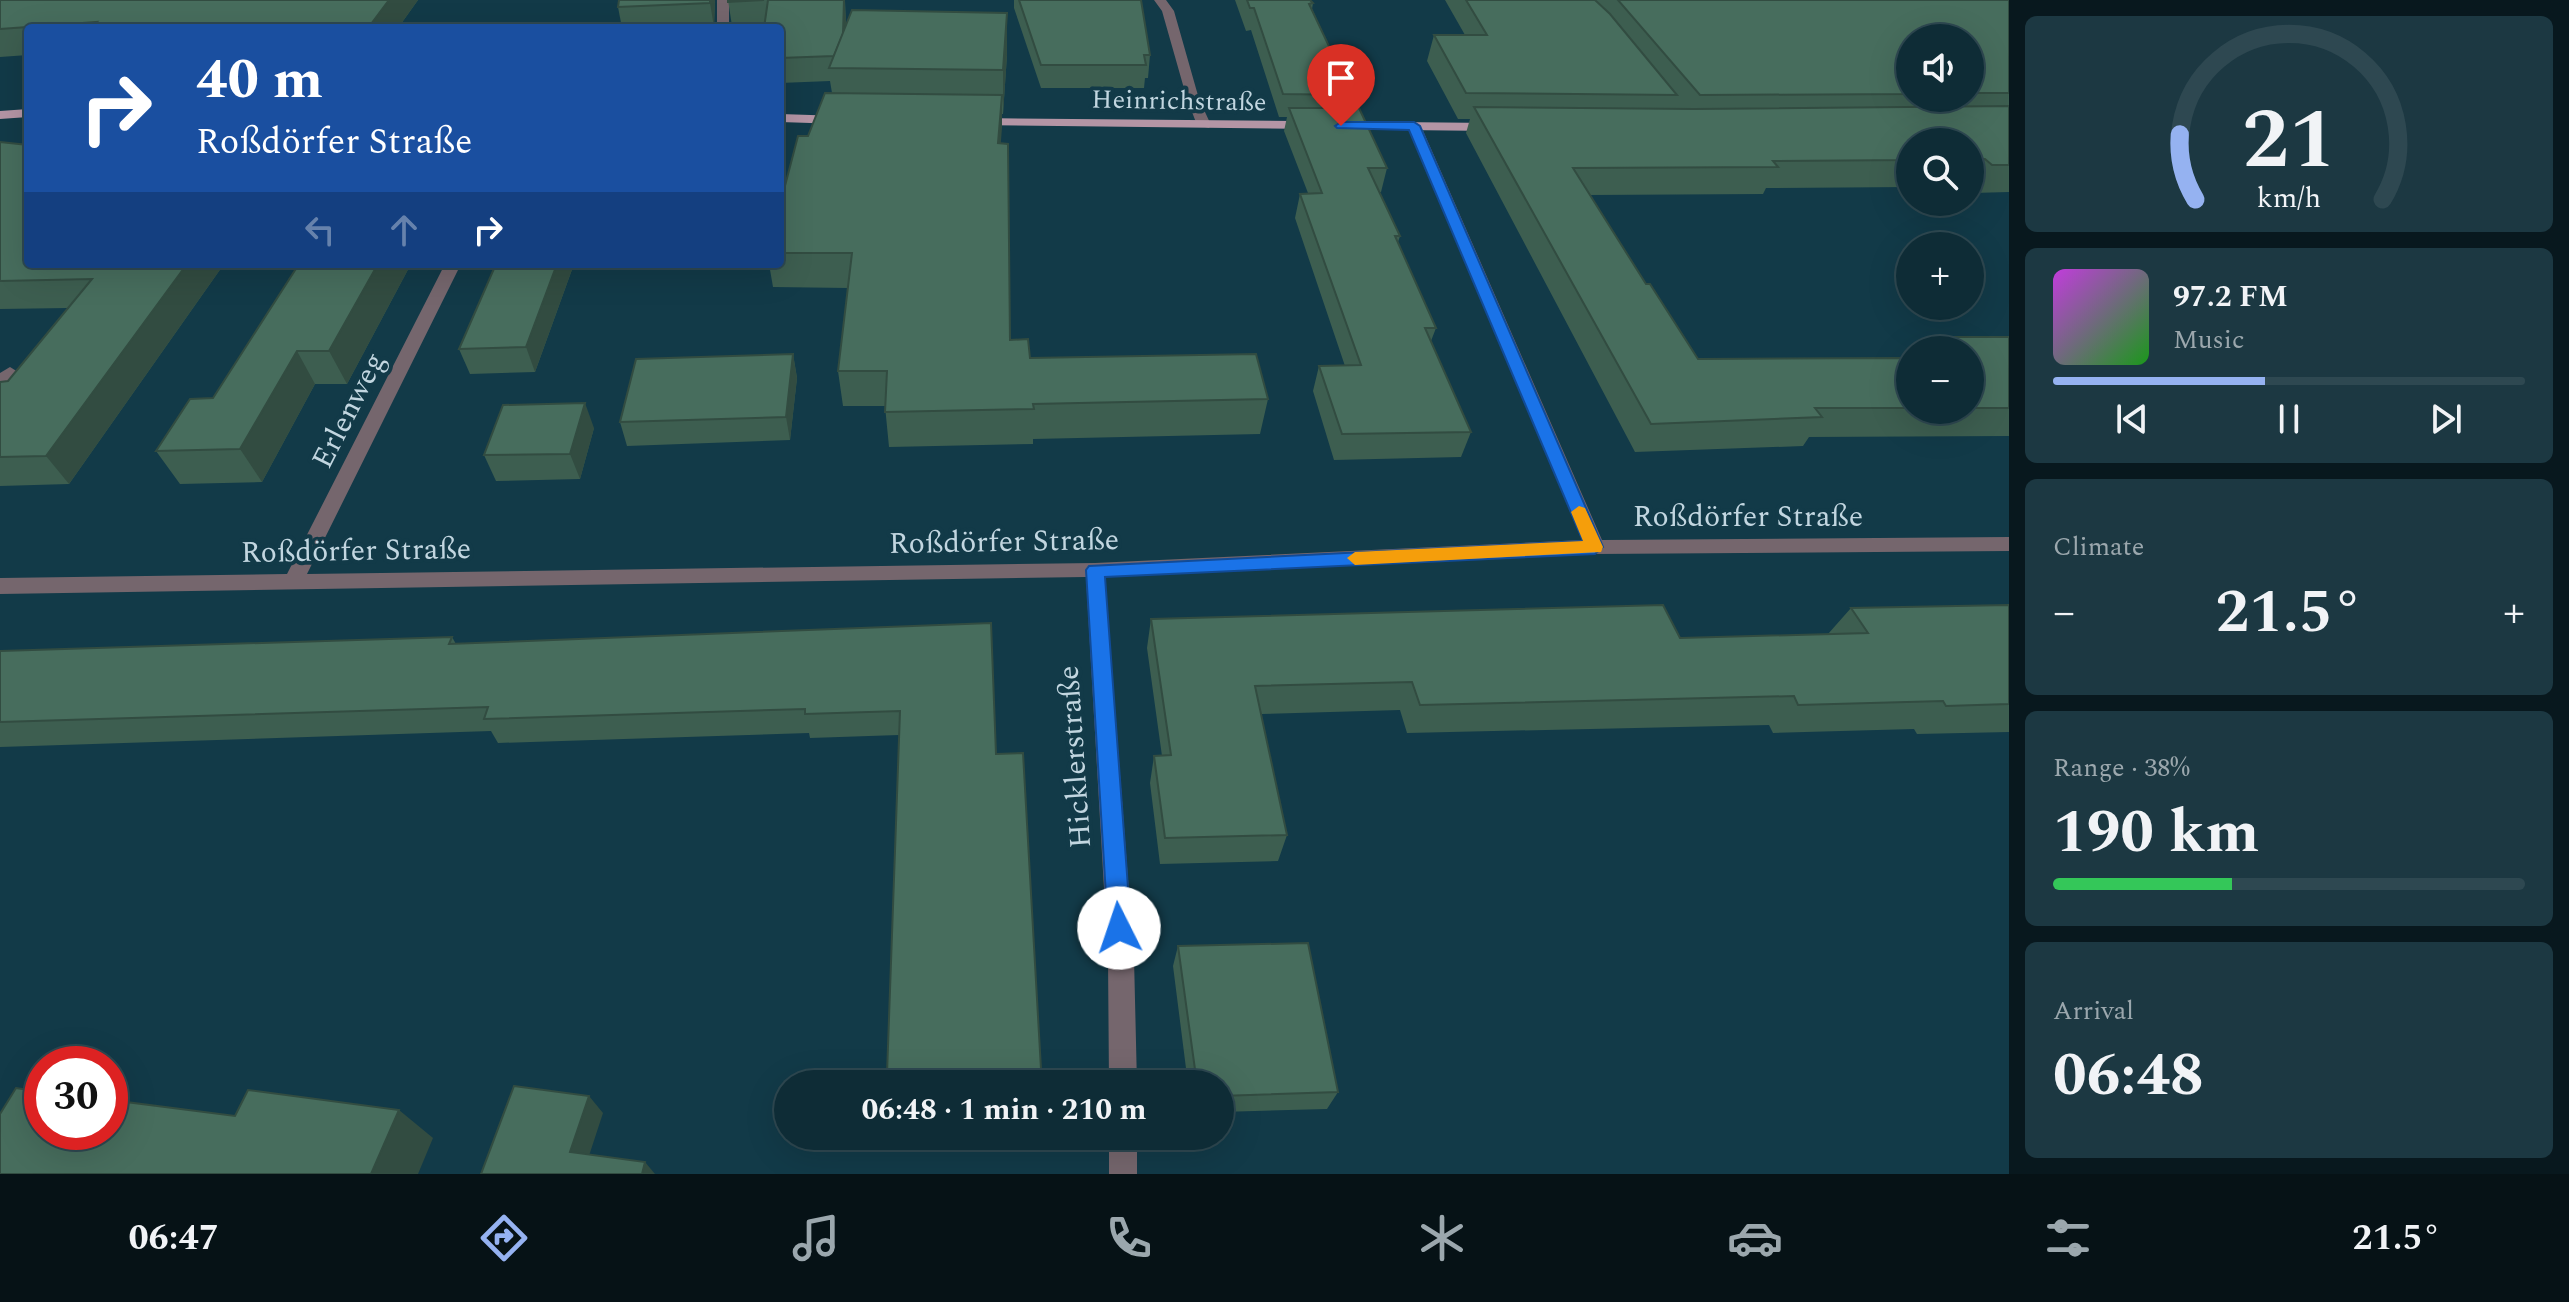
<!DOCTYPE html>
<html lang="en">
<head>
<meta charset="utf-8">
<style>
	:root { --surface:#0e2c36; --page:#1c3842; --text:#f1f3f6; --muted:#9ba7ad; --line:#2e4851; --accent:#95b2f1 }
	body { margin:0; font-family:Spectral,serif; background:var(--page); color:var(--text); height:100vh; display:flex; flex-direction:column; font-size:30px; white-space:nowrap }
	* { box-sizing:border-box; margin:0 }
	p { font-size:26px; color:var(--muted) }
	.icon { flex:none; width:44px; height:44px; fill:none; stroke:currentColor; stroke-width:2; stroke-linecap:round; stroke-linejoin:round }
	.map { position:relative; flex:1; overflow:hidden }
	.drawer { display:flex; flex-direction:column; gap:16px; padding:16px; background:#08181e; width:560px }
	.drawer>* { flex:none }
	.guide { position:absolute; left:24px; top:24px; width:760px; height:244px; border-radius:8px; box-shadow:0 8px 32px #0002,0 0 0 2px var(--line); background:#1a4fa0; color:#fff; overflow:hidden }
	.tools { position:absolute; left:1896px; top:24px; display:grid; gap:16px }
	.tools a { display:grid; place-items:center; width:88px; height:88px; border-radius:50%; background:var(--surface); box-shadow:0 8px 32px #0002,0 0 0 2px var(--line); font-size:40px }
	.speed { position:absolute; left:24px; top:1046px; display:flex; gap:16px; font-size:40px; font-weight:700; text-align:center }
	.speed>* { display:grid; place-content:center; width:104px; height:104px; border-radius:50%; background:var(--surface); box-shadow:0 8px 32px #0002,0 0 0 2px var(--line); line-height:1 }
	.speed .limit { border:12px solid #d22; background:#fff; color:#111 }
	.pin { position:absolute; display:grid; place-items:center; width:68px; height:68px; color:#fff; margin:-82px -34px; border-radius:50% 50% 50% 0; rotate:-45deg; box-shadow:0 0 8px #0007 }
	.pin .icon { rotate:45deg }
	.me { position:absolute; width:88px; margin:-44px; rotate:356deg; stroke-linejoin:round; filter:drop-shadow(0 0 6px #0008) }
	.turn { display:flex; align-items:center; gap:28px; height:168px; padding:0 40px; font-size:36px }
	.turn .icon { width:104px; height:104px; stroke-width:2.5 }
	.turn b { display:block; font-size:56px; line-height:68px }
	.lanes { display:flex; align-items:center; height:76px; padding:0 40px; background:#0003; justify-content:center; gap:40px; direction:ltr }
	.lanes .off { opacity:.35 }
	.big { font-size:60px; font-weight:700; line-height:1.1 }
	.drawer .card { flex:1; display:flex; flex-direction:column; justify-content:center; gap:12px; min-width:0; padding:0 28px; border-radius:12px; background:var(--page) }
	.drawer .dial { align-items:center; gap:0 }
	.dial svg { height:208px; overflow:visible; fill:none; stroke:var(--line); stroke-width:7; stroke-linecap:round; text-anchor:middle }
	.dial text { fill:var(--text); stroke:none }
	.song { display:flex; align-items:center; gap:24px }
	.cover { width:96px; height:96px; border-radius:12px; background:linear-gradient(135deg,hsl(290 70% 55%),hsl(120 70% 35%)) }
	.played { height:8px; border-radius:4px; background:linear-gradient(90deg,var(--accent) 45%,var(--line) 45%) }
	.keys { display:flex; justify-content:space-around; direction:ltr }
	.heat { display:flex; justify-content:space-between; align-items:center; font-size:44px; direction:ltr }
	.charge { height:12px; border-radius:6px; background:linear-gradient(90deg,#34c759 38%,var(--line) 0) }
	.trip { position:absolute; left:774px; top:1070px; width:460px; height:80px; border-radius:40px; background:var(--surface); box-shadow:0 8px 32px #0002,0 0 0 2px var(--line); font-weight:700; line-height:80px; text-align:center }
	.tab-bar { display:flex; height:128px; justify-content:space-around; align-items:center; background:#061216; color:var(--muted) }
	.tab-bar .icon { width:56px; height:56px }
	.tab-bar .selected { color:var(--accent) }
	.tab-bar b { font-size:36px; color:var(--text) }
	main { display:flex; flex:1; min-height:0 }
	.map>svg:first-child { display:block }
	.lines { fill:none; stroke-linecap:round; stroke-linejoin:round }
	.minor { fill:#75666d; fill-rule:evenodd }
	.major { fill:#b495a5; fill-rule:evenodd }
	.wall { fill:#3d5e50; fill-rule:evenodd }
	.shaded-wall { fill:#324c41 }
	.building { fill:#476d5d; stroke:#324c41; stroke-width:2 }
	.route { fill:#1a73e8; stroke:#114b97; stroke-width:2 }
	.slow { fill:#f59e0b }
	.labels { text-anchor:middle; stroke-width:8; stroke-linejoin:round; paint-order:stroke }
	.far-street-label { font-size:26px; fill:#c2d6e0; stroke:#123a48 }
	.street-label { font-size:30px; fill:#c2d6e0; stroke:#123a48 }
</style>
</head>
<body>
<main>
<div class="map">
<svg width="2009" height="1174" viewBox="0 0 2009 1174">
	<rect width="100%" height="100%" fill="#123a48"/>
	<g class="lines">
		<g class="minor">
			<rect x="717" y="0" width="12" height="28"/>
			<path d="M1154 0H1166L1174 11 1199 99 1211 125 1209 128 1197 125 1187 99 1162 11Z"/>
			<path d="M1414 122 1421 126 1602 540 2009 537V551L1595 554 1105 577 1134 958 1137 1084H1109L1108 958 1086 577 0 594V578L287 574 445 264H461L307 574 1095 563 1583 540 1407 126Z"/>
			<path d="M10 367 18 372 6 389 0 390V373Z"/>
			<rect x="1109" y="1136" width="28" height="38"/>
		</g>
		<g class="major">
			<path d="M28 109V117L0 119V111Z"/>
			<path d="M780 114 841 116 848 120 841 124 780 122Z"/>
			<path d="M977 118 1493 123 1500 127 1493 131 972 125 970 122Z"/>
		</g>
	</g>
	<g class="wall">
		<path d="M0 0H418L398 28H28V55L0 57Z"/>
		<path d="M619 0H715L714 27 622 28 618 7Z"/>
		<path d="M728 0H845L846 24 1007 13V55L1003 114H1002L1000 144 1010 340 1030 358 1268 399 1260 434 1033 439V444L889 447 885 406H843L838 371 848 288 773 287 769 264H780V205L808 136 832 93 830 81 780 83V28L765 24 732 26Z"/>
		<path d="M1014 0H1141L1150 55 1148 78H1145L1144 88H1041L1014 8Z"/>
		<path d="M1235 0H1310L1313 3 1312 9 1352 95 1349 108 1387 168 1381 192H1379L1400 236 1398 242 1436 328 1431 341 1471 432 1461 457 1334 460 1313 391 1319 366H1345L1295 218 1300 194 1308 193 1284 131 1287 117H1279L1251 30 1246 31Z"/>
		<path d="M1445 0H2009V192L1973 193 1970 190V142H1910V187L1766 188 1763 194 1590 195 1646 284 1698 359 1910 358V410H1970V350H1935L1945 337H2009V436L1809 437 1803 446 1635 452 1466 133 1470 119H1458L1427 61 1434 35H1465ZM1910 38H1970V98H1910Z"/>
		<path d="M0 142 224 264 69 484 0 486V382L8 381 68 308 0 309Z"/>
		<path d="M299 264H411L347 384H315L262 482 180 484 156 451 213 398Z"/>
		<path d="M496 264H574L535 372 470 374 459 349Z"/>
		<path d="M793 354 797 378 790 440 627 446 620 422Z"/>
		<path d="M594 428 580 479 496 481 484 455Z"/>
		<path d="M2009 605V732L1917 734 1914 729 1773 733 1769 725 1407 733 1400 710 1261 714 1287 835 1278 861 1160 864 1150 783 1154 756H1162L1147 648 1151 619 1680 638 1828 634 1851 608Z"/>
		<path d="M991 623 996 754 1041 1069 1040 1084H889L887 1074 899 735 810 738 809 733 498 743 491 731 0 747V651L452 637 456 644Z"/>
		<path d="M1178 946 1338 1092 1327 1109 1220 1112V1084H1188L1173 966Z"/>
	</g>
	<g class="shaded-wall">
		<path d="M389 0H418L398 28H368Z"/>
		<path d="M710 0H715L714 27 710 3Z"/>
		<path d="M844 0 846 18 845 69 842 56Z"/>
		<path d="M1007 13V55L1003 114V70Z"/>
		<path d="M1002 95V128L998 177V143Z"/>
		<path d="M187 264H224L69 484 46 456Z"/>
		<path d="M378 264H411L347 384 329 351Z"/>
		<path d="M557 264H574L535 372 526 347Z"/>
		<path d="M297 351 315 384 262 482 240 449Z"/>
		<path d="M793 354 797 378 790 440 786 417Z"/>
		<path d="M585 403 594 428 580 479 570 454Z"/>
		<path d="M589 1096 603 1113 585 1168 570 1152Z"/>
		<path d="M399 1110 433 1138 418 1174H371Z"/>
		<path d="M645 1162 655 1174H642Z"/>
	</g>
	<g class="building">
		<path d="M0 0H389L368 28H92L97 22 0 29Z"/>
		<path d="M619 0H710V3L618 7Z"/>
		<path d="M728 0H764L728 2Z"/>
		<path d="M768 0H844L843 34 834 56 780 58V28H764Z"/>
		<path d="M1019 0H1141L1150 55H1144L1146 65H1041Z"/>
		<path d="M1247 0H1310L1313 3 1309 4 1352 95 1283 94 1254 8H1250Z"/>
		<path d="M1466 0H1595L1610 14 1677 95 1466 93 1434 35H1487Z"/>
		<path d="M1618 0H2009V93H1970V38H1910V94L1700 95Z"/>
		<path d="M852 10 1007 13 1003 70 829 68Z"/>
		<path d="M825 93 1002 95 998 143 1008 144 1010 340 1028 339 1030 358 1256 354 1268 399 1033 404 1034 409 885 412 887 371H838L852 253H780V205L798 136H808Z"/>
		<path d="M2009 106V165H1992L1985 159 1970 160V142H1910V160L1773 161 1778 167 1573 168 1646 284H1650L1698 359 1910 358V408H1815L1822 417 1651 424 1474 107 1694 109Z"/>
		<path d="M1289 108H1359L1387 168H1368L1400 236H1395L1436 328H1425L1471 432 1342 434 1319 366 1361 365 1300 194 1322 193Z"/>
		<path d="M0 142 28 145V264H187L46 456 0 457V382L8 381 92 279 0 281Z"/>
		<path d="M299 264H378L329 351H297L240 449 156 451 190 399 213 398Z"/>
		<path d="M496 264H557L526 347 459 349Z"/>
		<path d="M1945 337H2009V408H1970V350H1956Z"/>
		<path d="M793 354 786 417 620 422 636 359Z"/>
		<path d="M585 403 570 454 484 455 503 405Z"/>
		<path d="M1663 605 1680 638 1868 633 1851 608 2009 605V704L1946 706 1943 701 1798 705 1794 696 1420 705 1412 682 1255 686 1287 835 1165 838 1154 756 1171 755 1151 619Z"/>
		<path d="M991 623 996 754 1023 753 1041 1069 887 1074 900 711 805 714V709L484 719 488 707 0 722V651L452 637 449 644Z"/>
		<path d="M1308 943 1338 1092 1220 1096V1084H1197L1178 946Z"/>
		<path d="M514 1086 589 1096 570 1152 645 1162 642 1174H481Z"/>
		<path d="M16 1088 42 1092V1132H110V1100L235 1116 248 1090 399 1110 371 1174H0V1114Z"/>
	</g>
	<path class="route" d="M1341 122H1414L1420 126 1603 547 1595 554 1105 577 1131 928 1127 936 1119 939 1111 936 1108 928 1086 570 1089 566 1583 541 1409 130 1337 128 1335 126Z"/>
	<path class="slow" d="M1579 506 1585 508 1603 547 1601 552 1355 565 1347 558 1355 552 1583 541 1571 512Z"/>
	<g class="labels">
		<g class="far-street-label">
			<text transform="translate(1179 100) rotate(1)" y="9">Heinrichstraße</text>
		</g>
		<g class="street-label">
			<text transform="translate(348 410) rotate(-63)" y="10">Erlenweg</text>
			<text x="1748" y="526">Roßdörfer Straße</text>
			<text transform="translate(1004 541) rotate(-1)" y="10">Roßdörfer Straße</text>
			<text transform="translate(356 550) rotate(-1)" y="10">Roßdörfer Straße</text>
			<text transform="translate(1074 757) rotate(-94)" y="10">Hicklerstraße</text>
		</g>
	</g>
</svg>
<div class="tools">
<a><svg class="icon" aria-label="sound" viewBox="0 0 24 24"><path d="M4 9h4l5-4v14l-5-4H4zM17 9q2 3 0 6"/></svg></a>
<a><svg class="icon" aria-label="search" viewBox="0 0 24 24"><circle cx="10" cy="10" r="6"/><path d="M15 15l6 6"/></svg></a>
<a>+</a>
<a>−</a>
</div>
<div class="speed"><div class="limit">30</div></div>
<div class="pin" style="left:1341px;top:126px;background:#d93025"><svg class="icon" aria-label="arrive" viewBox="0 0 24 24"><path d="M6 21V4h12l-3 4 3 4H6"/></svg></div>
<svg class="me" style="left:1119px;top:928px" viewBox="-20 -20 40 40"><circle r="19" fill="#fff"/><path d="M0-13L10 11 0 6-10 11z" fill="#1a73e8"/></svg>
<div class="trip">06:48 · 1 min · 210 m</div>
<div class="guide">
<div class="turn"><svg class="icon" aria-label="right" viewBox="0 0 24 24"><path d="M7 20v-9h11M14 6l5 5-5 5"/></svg><div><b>40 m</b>Roßdörfer Straße</div></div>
<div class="lanes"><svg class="icon off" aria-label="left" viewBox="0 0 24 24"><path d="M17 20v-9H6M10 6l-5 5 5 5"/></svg><svg class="icon off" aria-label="ahead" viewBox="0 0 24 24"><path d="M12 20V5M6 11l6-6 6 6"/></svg><svg class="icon" aria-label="right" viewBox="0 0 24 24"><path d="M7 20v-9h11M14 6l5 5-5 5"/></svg></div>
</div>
</div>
<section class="drawer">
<div class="card dial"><svg viewBox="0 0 100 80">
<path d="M14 69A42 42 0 1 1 86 69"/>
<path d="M14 69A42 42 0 0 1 8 44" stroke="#95b2f1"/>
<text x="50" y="56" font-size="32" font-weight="700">21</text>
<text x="50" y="72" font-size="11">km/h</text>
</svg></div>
<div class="card">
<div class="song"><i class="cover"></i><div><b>97.2 FM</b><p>Music</p></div></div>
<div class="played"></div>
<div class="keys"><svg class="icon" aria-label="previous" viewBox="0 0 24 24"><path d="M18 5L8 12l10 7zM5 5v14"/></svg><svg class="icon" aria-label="pause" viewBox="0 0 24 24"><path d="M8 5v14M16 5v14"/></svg><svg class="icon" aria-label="next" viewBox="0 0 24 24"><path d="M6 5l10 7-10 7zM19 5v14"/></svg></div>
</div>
<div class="card"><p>Climate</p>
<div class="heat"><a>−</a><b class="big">21.5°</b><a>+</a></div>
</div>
<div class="card"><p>Range · 38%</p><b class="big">190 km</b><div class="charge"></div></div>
<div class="card"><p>Arrival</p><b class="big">06:48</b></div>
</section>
</main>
<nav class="tab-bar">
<b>06:47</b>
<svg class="icon selected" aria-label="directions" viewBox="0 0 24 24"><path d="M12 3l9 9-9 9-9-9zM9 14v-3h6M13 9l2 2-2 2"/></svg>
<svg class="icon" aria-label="music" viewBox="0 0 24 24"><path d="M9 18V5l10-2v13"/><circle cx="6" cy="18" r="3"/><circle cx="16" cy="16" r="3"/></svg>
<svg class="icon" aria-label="phone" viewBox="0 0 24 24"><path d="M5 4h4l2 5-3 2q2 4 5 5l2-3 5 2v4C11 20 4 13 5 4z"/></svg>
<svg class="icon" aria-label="climate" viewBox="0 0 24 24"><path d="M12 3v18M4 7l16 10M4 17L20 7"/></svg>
<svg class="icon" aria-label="car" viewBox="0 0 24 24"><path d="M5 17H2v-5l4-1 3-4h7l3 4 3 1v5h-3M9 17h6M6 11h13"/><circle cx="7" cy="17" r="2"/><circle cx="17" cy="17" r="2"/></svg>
<svg class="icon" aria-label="filters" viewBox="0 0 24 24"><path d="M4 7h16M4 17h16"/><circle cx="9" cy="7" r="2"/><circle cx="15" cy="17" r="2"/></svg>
<b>21.5°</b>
</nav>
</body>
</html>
